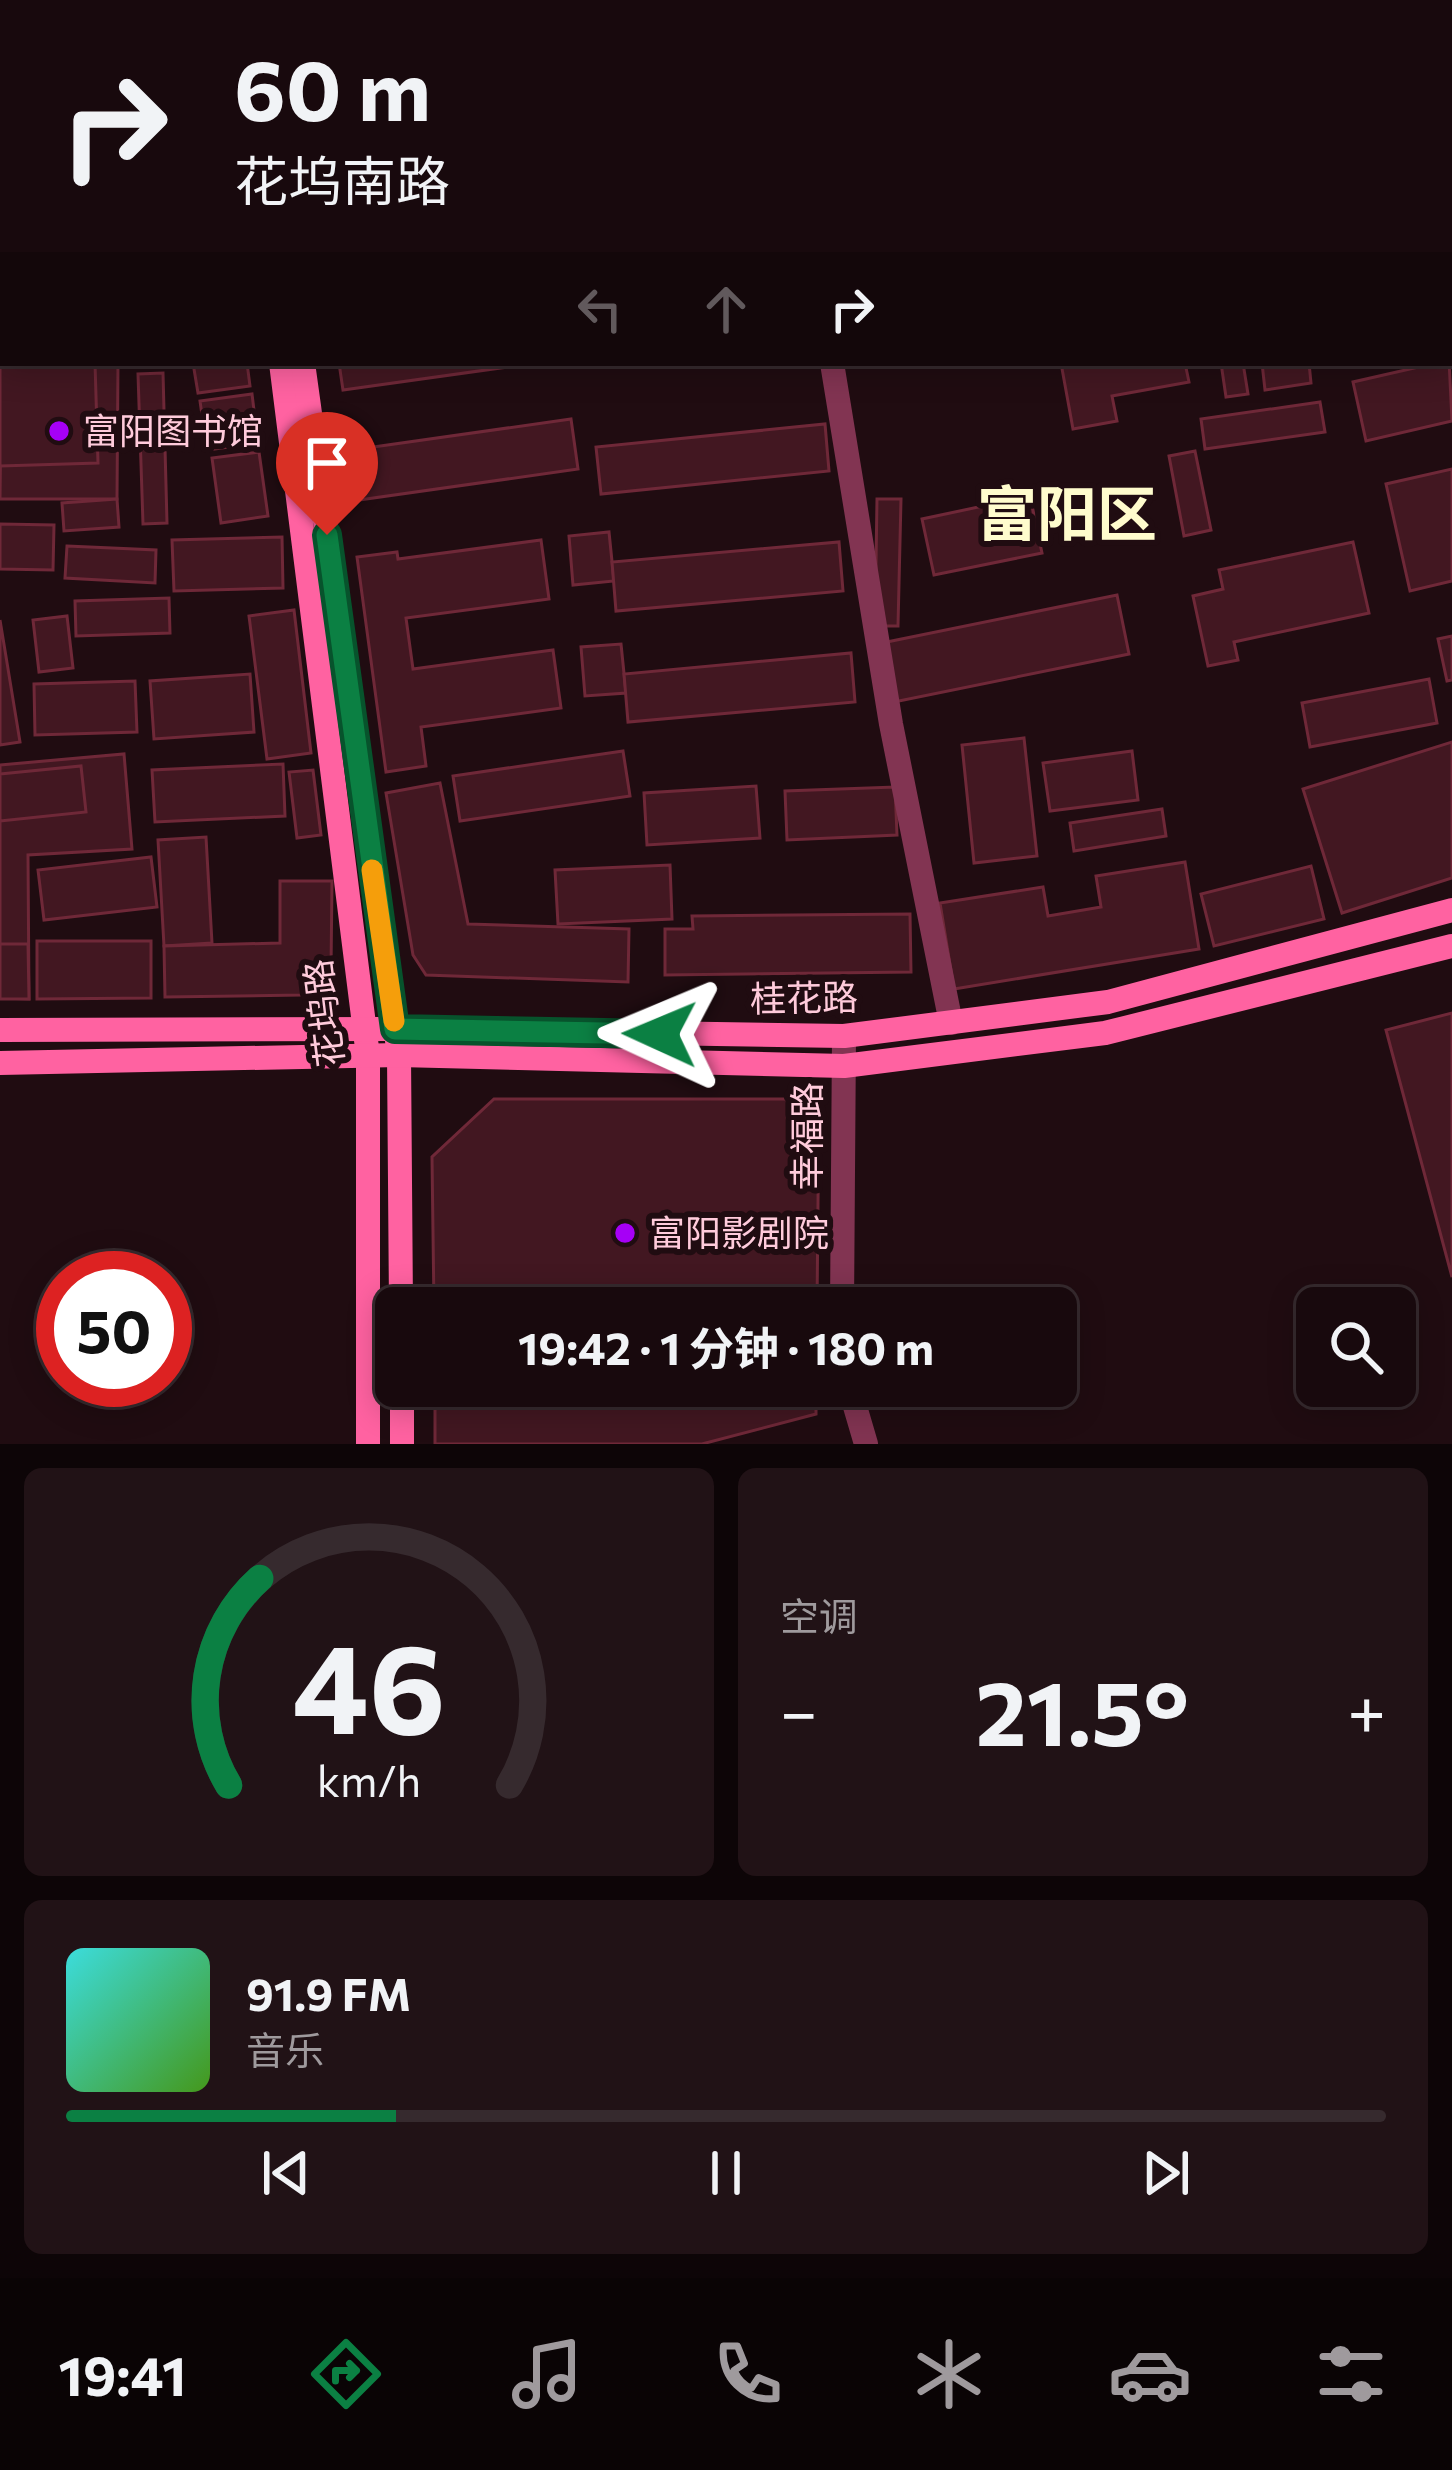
<!DOCTYPE html>
<html lang="zh">
<head>
<meta charset="utf-8">
<style>
	:root { --surface:#18090d; --page:#211216; --text:#f1f3f6; --muted:#9f9a9d; --line:#362a2e; --accent:#0b8043 }
	body { margin:0; font-family:Commissioner,"Noto Sans SC",sans-serif; background:var(--page); color:var(--text); height:100vh; display:flex; flex-direction:column; font-size:45px; white-space:nowrap }
	* { box-sizing:border-box; margin:0 }
	p { font-size:39px; color:var(--muted) }
	.icon { flex:none; width:66px; height:66px; fill:none; stroke:currentColor; stroke-width:2; stroke-linecap:round; stroke-linejoin:round }
	.map { position:relative; height:1444px; overflow:hidden }
	.details { display:flex; flex-direction:column; gap:24px; padding:24px; background:#0d0507; flex:1 }
	.details>* { flex:none }
	.hud { position:absolute; left:0px; top:0px; width:1452px; height:366px; box-shadow:0 6px 30px #0003,0 0 0 3px var(--line); background:#18090d; color:var(--text); overflow:hidden }
	.fabs { position:absolute; left:1296px; top:1287px; display:grid; gap:24px }
	.fabs a { display:grid; place-items:center; width:120px; height:120px; border-radius:18px; background:var(--surface); box-shadow:0 6px 30px #0003,0 0 0 3px var(--line); font-size:60px }
	.speed { position:absolute; left:36px; top:1251px; display:flex; gap:24px; font-size:60px; font-weight:700; text-align:center }
	.speed>* { display:grid; place-content:center; width:156px; height:156px; border-radius:50%; background:var(--surface); box-shadow:0 6px 30px #0003,0 0 0 3px var(--line); line-height:1 }
	.speed .limit { border:18px solid #d22; background:#fff; color:#111 }
	.pin { position:absolute; display:grid; place-items:center; width:102px; height:102px; color:#fff; margin:-123px -51px; border-radius:50% 50% 50% 0; rotate:-45deg; box-shadow:0 0 12px #0007 }
	.pin .icon { rotate:45deg }
	.me { position:absolute; width:132px; margin:-66px; rotate:271deg; stroke-linejoin:round; filter:drop-shadow(0 0 9px #0008) }
	.turn { display:flex; align-items:center; gap:42px; height:252px; padding:0 36px; font-size:54px }
	.turn .icon { width:156px; height:156px; stroke-width:2.5 }
	.turn b { display:block; font-size:84px; line-height:102px }
	.lanes { display:flex; align-items:center; height:114px; padding:0 36px; background:#0003; justify-content:center; gap:60px; direction:ltr }
	.lanes .off { opacity:.35 }
	.big { font-size:90px; font-weight:700; line-height:1.1 }
	.details .tile { flex:1; display:flex; flex-direction:column; justify-content:center; gap:18px; min-width:0; padding:0 42px; border-radius:18px; background:var(--page) }
	.details .dial { align-items:center; gap:0 }
	.dial svg { height:312px; overflow:visible; fill:none; stroke:var(--line); stroke-width:7; stroke-linecap:round; text-anchor:middle }
	.dial text { fill:var(--text); stroke:none }
	.song { display:flex; align-items:center; gap:36px }
	.cover { width:144px; height:144px; border-radius:18px; background:linear-gradient(135deg,hsl(180 70% 55%),hsl(100 70% 35%)) }
	.played { height:12px; border-radius:6px; background:linear-gradient(90deg,var(--accent) 25%,var(--line) 25%) }
	.keys { display:flex; justify-content:space-around; direction:ltr }
	.heat { display:flex; justify-content:space-between; align-items:center; font-size:66px; direction:ltr }
	.details .tiles { flex:1; display:grid; gap:24px; grid-template-columns:1fr 1fr }
	.tile:last-child { grid-column:span 2 }
	.trip { position:absolute; left:375px; top:1287px; width:702px; height:120px; border-radius:18px; background:var(--surface); box-shadow:0 6px 30px #0003,0 0 0 3px var(--line); font-weight:700; line-height:120px; text-align:center }
	.menu { display:flex; height:192px; justify-content:space-around; align-items:center; background:#0a0405; color:var(--muted) }
	.menu .icon { width:84px; height:84px }
	.menu .current { color:var(--accent) }
	.menu b { font-size:54px; color:var(--text) }
	.map>svg:first-child { display:block }
	.building { fill:#421721; stroke:#6f2838; stroke-width:3 }
	.lines { fill:none; stroke-linecap:round; stroke-linejoin:round }
	.street { stroke:#823452; stroke-width:24 }
	.secondary { stroke:#ff62a1; stroke-width:24 }
	.route-casing { stroke:#07532c; stroke-width:30 }
	.route { stroke:#0b8043; stroke-width:21 }
	.slow { stroke:#f59e0b; stroke-width:21 }
	.poi-dot { fill:#a600f6; stroke:#200c11; stroke-width:4.5 }
	.labels { text-anchor:middle; stroke-width:12; stroke-linejoin:round; paint-order:stroke }
	.poi-label { font-size:36px; fill:#ffcbdb; stroke:#200c11; text-anchor:start }
	.street-label { font-size:36px; fill:#ffcbdb; stroke:#200c11 }
	.town-label { font-size:60px; font-weight:bold; fill:#fffccd; stroke:#200c11 }
</style>
</head>
<body>
<div class="map">
<svg width="1452" height="1444" viewBox="0 0 1452 1444">
	<rect width="100%" height="100%" fill="#200c11"/>
	<g class="building">
		<path d="M273 0H452L437 3Z"/>
		<rect x="1239" y="0" width="157" height="3"/>
		<path d="M3 234V363H118L117 499H0Z"/>
		<path d="M1449 360 1452 421 1366 441 1353 382Z"/>
		<path d="M95 363 98 463 0 466V366Z"/>
		<path d="M193 363H247L250 386 198 393Z"/>
		<path d="M339 363H536L343 390Z"/>
		<path d="M1061 363H1185L1189 382 1112 396 1117 421 1073 429Z"/>
		<path d="M1221 363H1243L1248 394 1226 397Z"/>
		<path d="M1262 363H1309L1311 383 1265 390Z"/>
		<path d="M163 373 167 523 143 524 138 374Z"/>
		<path d="M252 394 258 443 207 450 200 401Z"/>
		<path d="M1320 402 1325 432 1205 449 1201 419Z"/>
		<path d="M571 419 578 469 359 500 352 450Z"/>
		<path d="M825 424 829 471 601 494 596 447Z"/>
		<path d="M1195 451 1211 530 1184 536 1169 456Z"/>
		<path d="M259 452 268 516 221 523 212 458Z"/>
		<path d="M1452 469V581L1410 591 1386 484Z"/>
		<path d="M1030 496 1042 553 934 575 922 519Z"/>
		<path d="M117 499 119 527 64 531 62 503Z"/>
		<path d="M877 499H901L898 626H875Z"/>
		<path d="M0 524 54 525 53 570 0 569Z"/>
		<path d="M609 532 614 581 573 585 569 536Z"/>
		<path d="M282 537 283 588 174 591 172 540Z"/>
		<path d="M541 540 549 599 406 618 413 669 553 650 561 708 421 727 426 766 386 772 357 557 397 552 398 559Z"/>
		<path d="M839 542 843 591 616 611 612 562Z"/>
		<path d="M1353 542 1369 613 1234 642 1238 660 1208 666 1193 596 1223 589 1219 570Z"/>
		<path d="M67 546 156 550 155 583 65 578Z"/>
		<path d="M1117 595 1129 654 894 702 882 643Z"/>
		<path d="M169 598 170 633 76 636 75 601Z"/>
		<path d="M294 610 311 753 267 759 249 616Z"/>
		<path d="M67 616 73 668 39 672 33 620Z"/>
		<path d="M0 620 20 742 0 745Z"/>
		<path d="M1452 636V680L1447 681 1438 639Z"/>
		<path d="M621 644 626 693 585 696 581 647Z"/>
		<path d="M851 653 855 702 628 722 624 674Z"/>
		<path d="M250 674 254 732 154 739 150 681Z"/>
		<path d="M1429 679 1437 723 1310 747 1302 703Z"/>
		<path d="M135 681 137 732 35 735 34 684Z"/>
		<path d="M1024 738 1037 856 974 863 962 745Z"/>
		<path d="M1452 742V878L1342 913 1303 789Z"/>
		<path d="M623 751 630 796 460 821 453 776Z"/>
		<path d="M1132 751 1138 800 1050 811 1043 763Z"/>
		<path d="M124 754 132 849 28 855 29 999 0 998V765Z"/>
		<path d="M283 764 285 816 155 822 152 770Z"/>
		<path d="M81 766 86 812 0 821V774Z"/>
		<path d="M313 770 321 835 297 838 289 772Z"/>
		<path d="M440 783 468 924 629 929 628 982 426 975 413 955 386 793Z"/>
		<path d="M756 786 760 838 647 845 644 793Z"/>
		<path d="M895 787 897 835 787 840 785 791Z"/>
		<path d="M1162 809 1166 836 1074 851 1070 823Z"/>
		<path d="M206 837 212 943 164 946 158 840Z"/>
		<path d="M151 857 157 907 44 920 38 870Z"/>
		<path d="M1185 862 1199 949 954 989 940 903 1043 887 1048 916 1101 907 1096 876Z"/>
		<path d="M670 865 672 919 558 924 555 870Z"/>
		<path d="M1311 866 1324 919 1214 946 1201 894Z"/>
		<path d="M280 881H332L331 969 302 995 165 997 164 946 280 943Z"/>
		<path d="M910 914 911 972 665 975V929H693L692 916Z"/>
		<path d="M37 941H151V998L37 999Z"/>
		<path d="M0 944H28L29 999H0Z"/>
		<path d="M1452 1013V1277L1386 1030Z"/>
		<path d="M494 1099H819L817 1308H434L432 1157Z"/>
		<path d="M435 1386H816V1414L702 1444H435Z"/>
	</g>
	<g class="lines">
		<g class="street">
			<path d="M773 0V3"/>
			<path d="M832 363 891 724 951 1023"/>
			<path d="M842 1308 844 1036"/>
			<path d="M849 1386 866 1444"/>
		</g>
		<g class="secondary">
			<path d="M1437 0 1438 3"/>
			<path d="M539 3 554 0"/>
			<path d="M668 3 684 0"/>
			<path d="M1449 49 1452 62"/>
			<path d="M0 105 3 104"/>
			<path d="M1449 122 1452 135"/>
			<path d="M281 363 368 1056V1444"/>
			<path d="M303 363 399 1055 401 1308"/>
			<path d="M0 1030 395 1029 844 1036 1108 1002 1452 910"/>
			<path d="M0 1063 399 1055 844 1066 1105 1033 1452 946"/>
			<path d="M402 1444V1386"/>
		</g>
	</g>
	<g class="lines">
		<defs>
			<path id="route" d="M327 535 395 1029 660 1034"/>
		</defs>
		<use href="#route" class="route-casing"/>
		<use href="#route" class="route"/>
		<path class="slow" d="M372 870 394 1021"/>
	</g>
	<g class="poi-dot">
		<circle cx="59" cy="431" r="12"/>
		<circle cx="625" cy="1233" r="12"/>
	</g>
	<g class="labels">
		<g class="poi-label">
			<text x="83" y="444">富阳图书馆</text>
			<text x="649" y="1246">富阳影剧院</text>
		</g>
		<g class="street-label">
			<text transform="translate(804 998) rotate(-1)" y="13">桂花路</text>
			<text transform="translate(324 1013) rotate(-97)" y="13">花坞路</text>
			<text transform="translate(807 1136) rotate(-90)" y="13">幸福路</text>
		</g>
		<g class="town-label">
			<text x="1067" y="536">富阳区</text>
		</g>
	</g>
</svg>
<div class="fabs">
<a><svg class="icon" aria-label="search" viewBox="0 0 24 24"><circle cx="10" cy="10" r="6"/><path d="M15 15l6 6"/></svg></a>
</div>
<div class="speed"><div class="limit">50</div></div>
<div class="pin" style="left:327px;top:535px;background:#d93025"><svg class="icon" aria-label="arrive" viewBox="0 0 24 24"><path d="M6 21V4h12l-3 4 3 4H6"/></svg></div>
<svg class="me" style="left:660px;top:1034px" viewBox="-20 -20 40 40"><path d="M0-17L14 15 0 8-14 15z" fill="#0b8043" stroke="#fff" stroke-width="4"/></svg>
<div class="trip">19:42 · 1 分钟 · 180 m</div>
<div class="hud">
<div class="turn"><svg class="icon" aria-label="right" viewBox="0 0 24 24"><path d="M7 20v-9h11M14 6l5 5-5 5"/></svg><div><b>60 m</b>花坞南路</div></div>
<div class="lanes"><svg class="icon off" aria-label="left" viewBox="0 0 24 24"><path d="M17 20v-9H6M10 6l-5 5 5 5"/></svg><svg class="icon off" aria-label="ahead" viewBox="0 0 24 24"><path d="M12 20V5M6 11l6-6 6 6"/></svg><svg class="icon" aria-label="right" viewBox="0 0 24 24"><path d="M7 20v-9h11M14 6l5 5-5 5"/></svg></div>
</div>
</div>
<section class="details">
<div class="tiles">
<div class="tile dial"><svg viewBox="0 0 100 80">
<path d="M14 69A42 42 0 1 1 86 69"/>
<path d="M14 69A42 42 0 0 1 22 16" stroke="#0b8043"/>
<text x="50" y="56" font-size="32" font-weight="700">46</text>
<text x="50" y="72" font-size="11">km/h</text>
</svg></div>
<div class="tile"><p>空调</p>
<div class="heat"><a>−</a><b class="big">21.5°</b><a>+</a></div>
</div>
<div class="tile">
<div class="song"><i class="cover"></i><div><b>91.9 FM</b><p>音乐</p></div></div>
<div class="played"></div>
<div class="keys"><svg class="icon" aria-label="previous" viewBox="0 0 24 24"><path d="M18 5L8 12l10 7zM5 5v14"/></svg><svg class="icon" aria-label="pause" viewBox="0 0 24 24"><path d="M8 5v14M16 5v14"/></svg><svg class="icon" aria-label="next" viewBox="0 0 24 24"><path d="M6 5l10 7-10 7zM19 5v14"/></svg></div>
</div>
</div>
</section>
<nav class="menu">
<b>19:41</b>
<svg class="icon current" aria-label="directions" viewBox="0 0 24 24"><path d="M12 3l9 9-9 9-9-9zM9 14v-3h6M13 9l2 2-2 2"/></svg>
<svg class="icon" aria-label="music" viewBox="0 0 24 24"><path d="M9 18V5l10-2v13"/><circle cx="6" cy="18" r="3"/><circle cx="16" cy="16" r="3"/></svg>
<svg class="icon" aria-label="phone" viewBox="0 0 24 24"><path d="M5 4h4l2 5-3 2q2 4 5 5l2-3 5 2v4C11 20 4 13 5 4z"/></svg>
<svg class="icon" aria-label="climate" viewBox="0 0 24 24"><path d="M12 3v18M4 7l16 10M4 17L20 7"/></svg>
<svg class="icon" aria-label="car" viewBox="0 0 24 24"><path d="M5 17H2v-5l4-1 3-4h7l3 4 3 1v5h-3M9 17h6M6 11h13"/><circle cx="7" cy="17" r="2"/><circle cx="17" cy="17" r="2"/></svg>
<svg class="icon" aria-label="filters" viewBox="0 0 24 24"><path d="M4 7h16M4 17h16"/><circle cx="9" cy="7" r="2"/><circle cx="15" cy="17" r="2"/></svg>
</nav>
</body>
</html>
